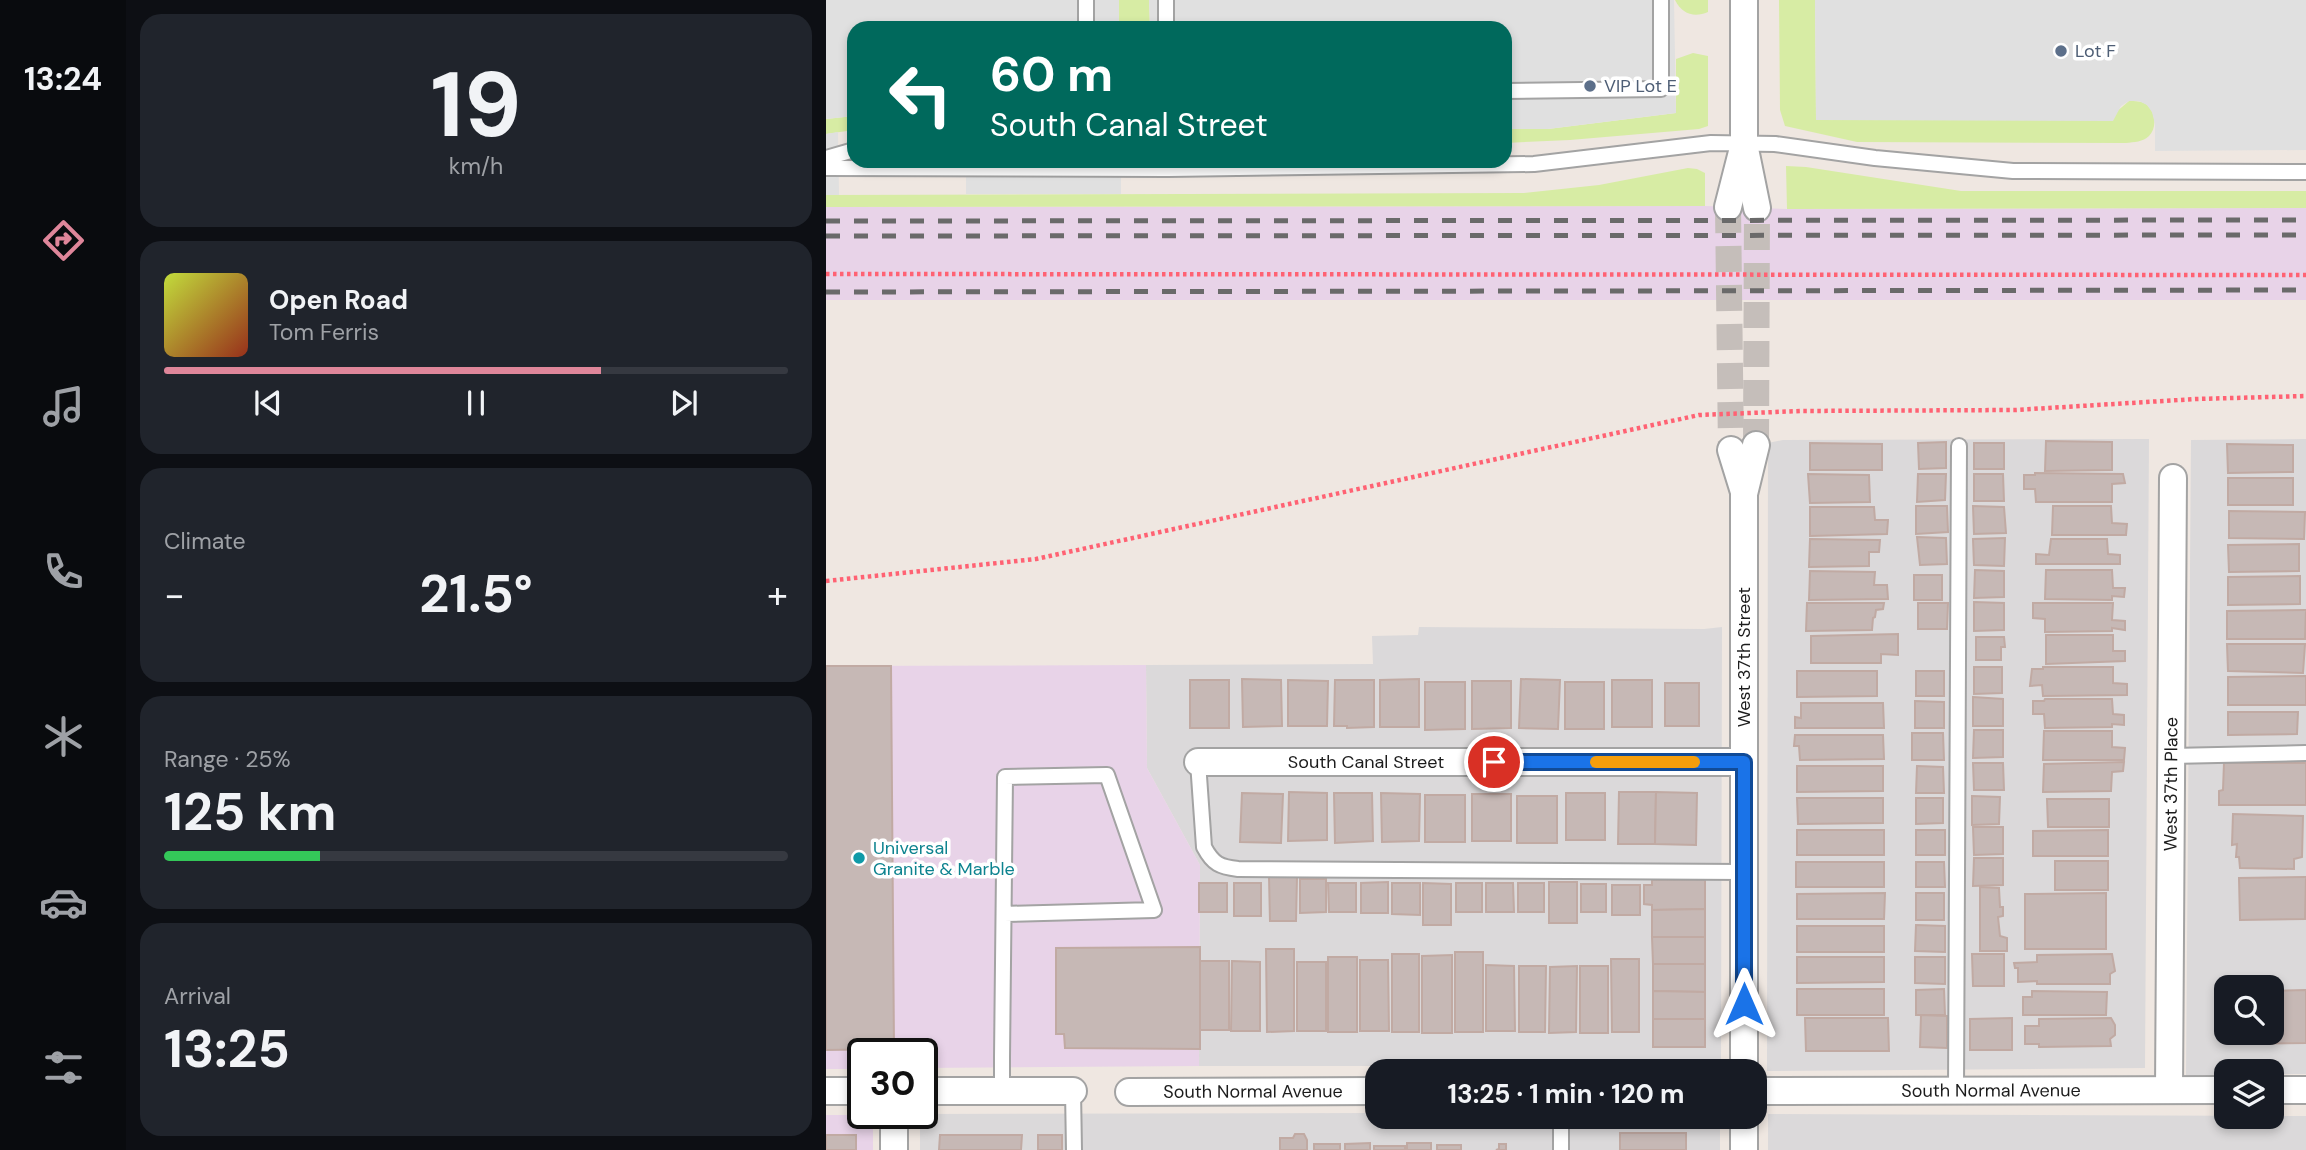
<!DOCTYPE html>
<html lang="en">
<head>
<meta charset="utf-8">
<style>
	:root { --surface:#171b24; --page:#20242c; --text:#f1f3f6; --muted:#9ea1a6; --line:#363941; --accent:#df869a }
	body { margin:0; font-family:"DM Sans",sans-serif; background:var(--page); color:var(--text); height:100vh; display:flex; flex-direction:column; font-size:26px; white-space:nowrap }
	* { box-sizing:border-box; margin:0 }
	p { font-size:23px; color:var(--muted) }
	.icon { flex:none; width:38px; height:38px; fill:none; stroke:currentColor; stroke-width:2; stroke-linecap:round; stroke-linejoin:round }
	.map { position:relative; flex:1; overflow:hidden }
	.drawer { display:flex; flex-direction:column; gap:14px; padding:14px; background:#0d0f14; width:700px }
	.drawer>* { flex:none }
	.banner { position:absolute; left:21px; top:21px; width:665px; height:147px; border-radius:21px; box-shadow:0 4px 10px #0003; background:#00695c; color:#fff; overflow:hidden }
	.buttons { position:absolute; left:1388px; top:975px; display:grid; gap:14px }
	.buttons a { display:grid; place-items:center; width:70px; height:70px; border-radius:14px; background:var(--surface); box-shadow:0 4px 10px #0003; font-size:35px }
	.speed { position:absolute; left:21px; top:1038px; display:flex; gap:14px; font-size:35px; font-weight:700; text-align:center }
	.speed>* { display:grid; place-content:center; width:91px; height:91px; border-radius:50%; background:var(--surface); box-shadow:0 4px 10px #0003; line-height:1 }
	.speed .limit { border:4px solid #111; border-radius:10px; background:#fff; color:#111 }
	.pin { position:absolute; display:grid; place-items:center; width:60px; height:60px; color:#fff; margin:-30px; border:4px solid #fff; border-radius:50%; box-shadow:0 2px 7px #0007 }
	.me { position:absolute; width:77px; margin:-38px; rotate:0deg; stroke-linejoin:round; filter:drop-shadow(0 0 5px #0008) }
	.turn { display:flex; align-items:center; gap:24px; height:147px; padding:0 28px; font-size:32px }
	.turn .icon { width:91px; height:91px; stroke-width:2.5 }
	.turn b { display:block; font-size:49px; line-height:60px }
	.big { font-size:52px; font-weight:700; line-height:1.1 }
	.drawer .tile { flex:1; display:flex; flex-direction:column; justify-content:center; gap:10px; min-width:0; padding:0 24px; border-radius:21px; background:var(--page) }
	.drawer .dial { align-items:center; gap:0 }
	.dial b { font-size:91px; line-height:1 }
	.song { display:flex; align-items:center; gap:21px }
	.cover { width:84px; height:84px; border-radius:10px; background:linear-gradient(135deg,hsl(70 70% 55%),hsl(10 70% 35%)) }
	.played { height:7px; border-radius:4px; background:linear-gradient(90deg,var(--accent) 70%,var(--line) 70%) }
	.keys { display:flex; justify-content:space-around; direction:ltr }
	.heat { display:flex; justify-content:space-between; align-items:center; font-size:38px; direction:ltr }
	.charge { height:10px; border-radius:5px; background:linear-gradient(90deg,#34c759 25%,var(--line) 0) }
	.trip { position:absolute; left:539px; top:1059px; width:402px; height:70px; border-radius:21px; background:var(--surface); box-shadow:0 4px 10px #0003; font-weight:700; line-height:70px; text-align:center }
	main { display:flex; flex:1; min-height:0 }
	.tabs { display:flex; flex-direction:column; width:126px; justify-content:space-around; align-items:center; background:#090b0e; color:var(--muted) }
	.tabs .icon { width:49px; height:49px }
	.tabs .active { color:var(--accent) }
	.tabs b { font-size:32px; color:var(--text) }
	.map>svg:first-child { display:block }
	.residential { fill:#dbd9da; fill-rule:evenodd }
	.industrial { fill:#e8d3e8 }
	.grass { fill:#d7eca4 }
	.parking { fill:#e0e0e0 }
	.building { fill:#c6b8b5; stroke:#c1aaa3; stroke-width:2 }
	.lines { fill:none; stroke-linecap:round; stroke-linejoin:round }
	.minor-tunnel { stroke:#c5beba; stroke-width:26; stroke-dasharray:26 13; stroke-linecap:butt }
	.service-casing { stroke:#a3a3a3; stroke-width:18 }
	.minor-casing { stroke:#a3a3a3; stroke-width:30 }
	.path { stroke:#ff6273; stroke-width:4.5; stroke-dasharray:3.5 3.5; stroke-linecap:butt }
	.service { stroke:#fff; stroke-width:14 }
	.minor { stroke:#fff; stroke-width:26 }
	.rail { stroke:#6a6a6a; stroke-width:5; stroke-dasharray:14 14; stroke-linecap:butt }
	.route-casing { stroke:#114b97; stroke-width:18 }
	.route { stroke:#1a73e8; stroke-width:12 }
	.slow { stroke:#f59e0b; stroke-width:12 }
	.service-dot { fill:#5c6f8a; stroke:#fff; stroke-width:2.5 }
	.culture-dot { fill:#0f9aa8; stroke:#fff; stroke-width:2.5 }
	.labels { text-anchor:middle; stroke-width:7; stroke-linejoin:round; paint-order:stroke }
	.service-label { font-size:18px; fill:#4e5e75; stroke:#fff; text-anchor:start }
	.street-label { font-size:18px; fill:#1c1c1c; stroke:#fff }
	.culture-label { font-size:18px; fill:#0d838f; stroke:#fff; text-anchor:start }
</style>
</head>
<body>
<main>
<nav class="tabs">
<b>13:24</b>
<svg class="icon active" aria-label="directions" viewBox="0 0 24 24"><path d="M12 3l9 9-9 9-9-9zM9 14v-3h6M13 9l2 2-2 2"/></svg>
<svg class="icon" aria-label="music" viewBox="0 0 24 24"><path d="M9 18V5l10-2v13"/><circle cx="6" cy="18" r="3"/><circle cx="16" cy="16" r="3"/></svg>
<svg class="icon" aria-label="phone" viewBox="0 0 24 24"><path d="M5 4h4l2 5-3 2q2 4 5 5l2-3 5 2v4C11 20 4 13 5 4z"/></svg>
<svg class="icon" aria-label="climate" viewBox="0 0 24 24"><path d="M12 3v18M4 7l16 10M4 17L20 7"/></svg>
<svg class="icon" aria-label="car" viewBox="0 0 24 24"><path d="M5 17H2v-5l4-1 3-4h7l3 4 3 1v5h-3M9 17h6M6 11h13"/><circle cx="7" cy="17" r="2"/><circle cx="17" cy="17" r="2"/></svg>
<svg class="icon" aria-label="filters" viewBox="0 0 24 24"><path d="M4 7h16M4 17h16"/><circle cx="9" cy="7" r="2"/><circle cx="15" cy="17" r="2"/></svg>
</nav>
<section class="drawer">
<div class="tile dial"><b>19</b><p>km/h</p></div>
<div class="tile">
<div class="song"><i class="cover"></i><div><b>Open Road</b><p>Tom Ferris</p></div></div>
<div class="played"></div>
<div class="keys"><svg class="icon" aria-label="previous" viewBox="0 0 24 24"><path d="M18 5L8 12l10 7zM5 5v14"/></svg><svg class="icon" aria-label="pause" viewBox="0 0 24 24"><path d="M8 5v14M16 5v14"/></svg><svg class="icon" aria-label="next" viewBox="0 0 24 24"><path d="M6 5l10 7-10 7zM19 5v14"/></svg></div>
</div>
<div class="tile"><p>Climate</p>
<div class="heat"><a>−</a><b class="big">21.5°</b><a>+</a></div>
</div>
<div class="tile"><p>Range · 25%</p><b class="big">125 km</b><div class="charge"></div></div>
<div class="tile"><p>Arrival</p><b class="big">13:25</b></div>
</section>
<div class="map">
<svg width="1480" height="1150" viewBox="0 0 1480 1150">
	<rect width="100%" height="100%" fill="#efe7e1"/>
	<g class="residential">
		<path d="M1323 439 1319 1068 941 1071 942 443 957 440Z"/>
		<path d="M1480 439V1074H1446V1071H1400V1075H1360L1365 440ZM1400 987H1446V1032H1400Z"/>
		<path d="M593 627 878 629 896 627 895 1066H373L374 865 321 768 320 665 547 664 546 636 592 635Z"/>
		<path d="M551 1113V1116L894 1117V1150H94V1114Z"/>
		<path d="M942 1114 1480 1116V1150H942Z"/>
	</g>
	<g class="industrial">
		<path d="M879 206 961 209 1480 208V300H0V207Z"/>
		<path d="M320 665 321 768 374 865 373 1066 96 1068V1054H37V1069H0V666Z"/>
		<rect x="0" y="1115" width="47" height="35"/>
	</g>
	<g class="grass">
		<path d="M293 0H323L324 28H293Z"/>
		<path d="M849 0H882V12C868 18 856 14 849 0Z"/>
		<path d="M953 0H989L990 119 1289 113 1303 101C1309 101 1315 101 1320 104 1330 112 1331 128 1323 136 1317 142 1308 142 1300 143L1031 142 959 126 954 110Z"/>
		<path d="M867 53 882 56V126L873 129 744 140 679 143V129H722L850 113V59Z"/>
		<path d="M28 116V130L0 134V119Z"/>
		<path d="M960 166 980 167 1135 191H1480V208L961 209Z"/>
		<path d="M862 168 871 169 879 173V206L0 207V195L698 193 773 185Z"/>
	</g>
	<g class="parking">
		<path d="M0 0H293V28H28V116L0 119Z"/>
		<path d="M323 0H848L850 113 722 129H679V28H324Z"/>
		<path d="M989 0H1480V150L1329 151V124L1326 112 1321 105 1313 101H1303L1295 106 1287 121 990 120Z"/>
		<path d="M12 132 13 195H0V134Z"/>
		<rect x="140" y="161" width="155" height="33"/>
	</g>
	<g class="building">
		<path d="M1220 441 1286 442V470L1219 471Z"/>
		<path d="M1120 442V468L1093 469 1092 443Z"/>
		<path d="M984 443 1056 444V470H984Z"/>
		<rect x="1148" y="443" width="30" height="26"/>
		<path d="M1401 444 1467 445V472L1402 473Z"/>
		<path d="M1209 473 1297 474 1299 483 1286 484V502H1210L1209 489H1198V475H1209Z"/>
		<path d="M982 474 1043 475 1044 502 984 503Z"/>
		<path d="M1092 474H1120L1119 500 1091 502Z"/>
		<path d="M1148 474H1177L1178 501H1148Z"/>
		<rect x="1402" y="478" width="65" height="27"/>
		<path d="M1090 506H1121L1122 532 1090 534Z"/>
		<path d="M1147 506 1178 507 1180 533 1148 534Z"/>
		<path d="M1227 506H1285L1286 523 1301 524 1300 535H1226Z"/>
		<path d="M984 507H1048L1049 520H1062L1061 534 984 536Z"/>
		<path d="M1403 511 1479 512 1478 539 1403 538Z"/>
		<path d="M1091 537 1120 538 1121 564 1094 565Z"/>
		<path d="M1179 538 1178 566 1148 565 1147 539Z"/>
		<path d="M984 539 1054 540 1053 552H1043V566L983 567Z"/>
		<path d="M1225 539H1281L1282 554 1294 555V564H1210V554L1223 555Z"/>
		<path d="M1473 544V571L1403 572 1402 545Z"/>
		<path d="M1149 570 1178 571V597L1148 598Z"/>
		<path d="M1220 570H1286L1287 588H1299L1298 597 1286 596V600L1219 599Z"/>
		<path d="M984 571 1049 572 1048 585H1061L1062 599 983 600Z"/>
		<rect x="1088" y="575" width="28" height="25"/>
		<path d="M1474 576V604L1402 605V577Z"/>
		<path d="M1148 602 1178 603V630L1148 631Z"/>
		<path d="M981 603H1058L1057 609 1050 610 1049 617 1047 618 1046 630 980 631Z"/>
		<path d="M1092 603H1122L1121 629H1092Z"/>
		<path d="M1207 603H1287L1286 620 1299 621V630L1286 628V631L1219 632V619L1207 618Z"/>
		<path d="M1480 610 1479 639H1401V611Z"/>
		<path d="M1072 634V655L1055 654V663H985V636Z"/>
		<path d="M1220 635H1287V651H1299V661L1220 664Z"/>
		<path d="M1150 637H1178L1179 647H1175V660H1150Z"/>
		<path d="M1401 644H1479L1477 673 1402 671Z"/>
		<path d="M0 666H65L68 1049 0 1050Z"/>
		<path d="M1148 667H1176V693L1148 694Z"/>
		<path d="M1217 667H1287V683L1301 684V695L1217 696 1216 685 1204 686 1206 669H1217Z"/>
		<path d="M971 671H1051V696L971 697Z"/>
		<rect x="1090" y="671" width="28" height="25"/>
		<path d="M1480 676V705H1402V677Z"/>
		<path d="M416 679 455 680 456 726 417 727Z"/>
		<path d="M593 679V727H554V680Z"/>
		<path d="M695 679 734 680 732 729 693 728Z"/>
		<rect x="364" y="680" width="39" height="48"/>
		<path d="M462 680 502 681 501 726H462Z"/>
		<path d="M509 680H548V727L521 728V726H508Z"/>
		<rect x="786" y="680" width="40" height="47"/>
		<path d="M646 681H685V728L646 729Z"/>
		<path d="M599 682H639V729L599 730Z"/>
		<rect x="739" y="682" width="39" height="47"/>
		<rect x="839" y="683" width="34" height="43"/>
		<path d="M1147 697 1177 699V726H1147Z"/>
		<path d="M1219 699H1286L1287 714 1298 715V725L1286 724V727L1219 728 1218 714H1207V701H1218Z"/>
		<path d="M1089 701 1118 702V728H1089Z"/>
		<path d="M975 703H1057L1058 728H969V717L975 718Z"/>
		<path d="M1402 712H1472L1471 734 1402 735Z"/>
		<path d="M1148 730H1177V757L1147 758Z"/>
		<path d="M1218 731H1286V747L1299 748 1298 760H1217Z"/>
		<path d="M1086 733H1117L1118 760H1086Z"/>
		<path d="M969 735H1057L1058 759 974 760 973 746H968Z"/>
		<path d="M1298 762 1297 771 1286 772 1285 791 1217 792 1218 764Z"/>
		<path d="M1147 763H1177L1178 790H1148Z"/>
		<path d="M1398 763H1480V805H1393V791L1397 790Z"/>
		<path d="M971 766H1057V791L971 792Z"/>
		<path d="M1091 766 1117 767 1118 793H1090Z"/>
		<path d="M463 792 501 793V840L462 841Z"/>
		<path d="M793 792H830L829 844H792Z"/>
		<path d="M830 792 871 793 870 845 829 844Z"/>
		<path d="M416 793 457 794 455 843 414 842Z"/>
		<path d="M508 793H546L547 841 509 843Z"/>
		<path d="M555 793 594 794 593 841 556 842Z"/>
		<rect x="740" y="793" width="39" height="47"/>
		<rect x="646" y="794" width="39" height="47"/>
		<rect x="599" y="795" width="40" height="47"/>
		<rect x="691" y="796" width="40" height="47"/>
		<path d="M1146 796 1174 797 1173 824 1146 825Z"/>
		<path d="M971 798H1057V823L972 824Z"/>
		<path d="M1090 798H1117V823L1090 824Z"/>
		<path d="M1221 799H1283V827H1222Z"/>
		<path d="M1407 814 1477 816 1476 857 1468 859V869L1414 868 1413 857H1410L1411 844 1406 845Z"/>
		<path d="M1147 827H1177V854L1148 855Z"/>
		<rect x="971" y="830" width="87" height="25"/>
		<rect x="1090" y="830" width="29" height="25"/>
		<path d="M1282 830V856H1207V831Z"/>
		<path d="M1148 858H1177V885L1147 886Z"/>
		<rect x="1229" y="861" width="53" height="29"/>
		<rect x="970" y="862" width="88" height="25"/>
		<path d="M1090 862H1118L1119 887H1090Z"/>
		<path d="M443 877H471L470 921H444Z"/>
		<path d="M1480 877 1479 919 1414 920 1413 878Z"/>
		<path d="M474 879H500V912L474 913Z"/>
		<path d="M826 880H879V909L826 910V905L818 904V885H826Z"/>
		<path d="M562 882V913H535V883Z"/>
		<rect x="723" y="882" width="28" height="41"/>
		<rect x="373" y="883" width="28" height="29"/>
		<rect x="408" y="883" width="27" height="33"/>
		<path d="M502 883H530V912H503Z"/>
		<path d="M566 883H594V915L566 914Z"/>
		<path d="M597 883 625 884V925H597Z"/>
		<rect x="630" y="883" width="26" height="29"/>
		<path d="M660 883H687L688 912H660Z"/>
		<rect x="692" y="883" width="26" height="29"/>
		<rect x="755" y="884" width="25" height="28"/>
		<rect x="786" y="885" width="28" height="30"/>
		<path d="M1154 887 1173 888 1174 907H1177V916L1172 917 1174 936 1181 938V951H1154Z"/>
		<path d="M1059 893 1058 919H971V894Z"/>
		<rect x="1090" y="893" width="28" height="27"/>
		<path d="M1280 893V949H1199V894Z"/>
		<path d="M879 909V937H826V910Z"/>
		<path d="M1090 925 1119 926V952L1089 951Z"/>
		<rect x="971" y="926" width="87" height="26"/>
		<path d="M826 937H879V964H827Z"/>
		<path d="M374 947V1049L239 1048 238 1034H230V948Z"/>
		<path d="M440 949H468V1031L441 1032Z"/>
		<rect x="629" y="952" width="28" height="80"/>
		<rect x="566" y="954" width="27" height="78"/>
		<path d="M1146 954H1178V986H1147Z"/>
		<path d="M1286 954 1289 971 1284 974V984H1211V981L1192 982V968H1189L1188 963 1211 962V955Z"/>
		<path d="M626 955V1033H596V956Z"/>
		<rect x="502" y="957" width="29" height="75"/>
		<path d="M971 957H1058V982L971 983Z"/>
		<path d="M1089 957H1119V984L1089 983Z"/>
		<path d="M785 959H813V1032H786Z"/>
		<path d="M534 960H562L563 1031H534Z"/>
		<rect x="374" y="961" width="29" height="69"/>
		<path d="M406 961 434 962V1031H405Z"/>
		<rect x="471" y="962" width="29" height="69"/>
		<path d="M827 964H879V992L827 991Z"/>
		<path d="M660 965 688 966 689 1031H660Z"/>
		<path d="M693 966H720L719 1032H693Z"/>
		<path d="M751 966 750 1032 723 1033 724 967Z"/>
		<rect x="754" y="966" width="28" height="67"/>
		<rect x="971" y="989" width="87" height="26"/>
		<path d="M1118 989 1119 1015H1090V990Z"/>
		<path d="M1480 990V1043L1401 1044V1032H1446V991Z"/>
		<path d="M827 991 879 992V1019H827Z"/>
		<path d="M1206 991 1281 992 1280 1015H1197V997H1206Z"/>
		<path d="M1095 1015 1121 1016V1048L1094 1047Z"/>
		<path d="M979 1018H1062L1063 1051H980Z"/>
		<path d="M1186 1018V1050H1144V1019Z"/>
		<path d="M1285 1018 1289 1025V1035L1284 1039 1285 1046 1213 1047V1044H1199V1026H1213V1019Z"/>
		<rect x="827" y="1019" width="52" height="28"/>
		<rect x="794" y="1133" width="66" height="17"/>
		<path d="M469 1134H478L481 1140V1150H454V1138H467Z"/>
		<rect x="0" y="1135" width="30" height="15"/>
		<path d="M114 1135H196L195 1150H113Z"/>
		<rect x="212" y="1135" width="24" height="15"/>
		<path d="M544 1143V1150H519V1144Z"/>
		<rect x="581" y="1143" width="24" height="7"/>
		<rect x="488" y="1144" width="26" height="6"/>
		<path d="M673 1144H680V1150H670L673 1149Z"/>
		<rect x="611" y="1145" width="24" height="5"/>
		<rect x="548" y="1146" width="31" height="4"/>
	</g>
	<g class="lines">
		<g class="minor-tunnel">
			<path d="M902 207 905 450"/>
			<path d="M930 445 931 208"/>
		</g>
		<defs>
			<g id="service">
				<path d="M260 0V28"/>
				<path d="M340 28V0"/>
				<path d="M679 91 835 89V0"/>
				<path d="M0 158 28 150"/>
				<path d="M0 168 342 169 708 164 885 143 949 144 1049 158 1187 171 1480 172"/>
				<path d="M1345 756 1480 753"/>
				<path d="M372 762 378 847C387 864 394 867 412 869L918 872"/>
				<path d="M1130 1090 1133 446"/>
				<path d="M176 1091V1057L179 777 281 775 328 910 178 914"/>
				<path d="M247 1091 248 1150"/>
				<path d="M735 1116V1150"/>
			</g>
			<g id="minor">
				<path d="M918 0V144L931 208"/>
				<path d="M902 207 916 152"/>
				<path d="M905 450 918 492"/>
				<path id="s1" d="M372 762H918"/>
				<path d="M918 1071V494L930 445"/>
				<path id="s2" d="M1343 1090 1347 478"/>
				<path d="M1446 1090H1480"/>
				<path d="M0 1091H37"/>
				<path d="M96 1091H247"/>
				<path id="s3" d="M929 1091 1400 1090"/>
				<path id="s4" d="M303 1092 551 1091"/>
				<path d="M918 1116V1150"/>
				<path d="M68 1150V1113"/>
			</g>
		</defs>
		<use href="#service" class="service-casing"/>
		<use href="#minor" class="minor-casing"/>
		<g class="path">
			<path d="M0 274 1480 275"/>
			<path d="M0 581 210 559 873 415 975 411 1189 410 1370 399 1480 396"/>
		</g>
		<use href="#service" class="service"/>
		<use href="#minor" class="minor"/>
		<g class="rail">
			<path d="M0 221 1480 220"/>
			<path d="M0 236 1480 235"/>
			<path d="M0 292 1480 290"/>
		</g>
	</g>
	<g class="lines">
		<defs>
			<path id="route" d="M668 762H918V1004"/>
		</defs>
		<use href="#route" class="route-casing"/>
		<use href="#route" class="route"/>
		<path class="slow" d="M770 762H868"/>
	</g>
	<g class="service-dot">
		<circle cx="1235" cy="51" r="7"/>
		<circle cx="764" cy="86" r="7"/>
	</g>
	<circle class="culture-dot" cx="33" cy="858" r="7"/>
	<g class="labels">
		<g class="service-label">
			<text x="1249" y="57">Lot F</text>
			<text x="778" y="92">VIP Lot E</text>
		</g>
		<g class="street-label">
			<text transform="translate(918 657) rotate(-90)" y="6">West 37th Street</text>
			<text dy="6" stroke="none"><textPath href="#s1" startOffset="168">South Canal Street</textPath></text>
			<text dy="6" stroke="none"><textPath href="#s2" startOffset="306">West 37th Place</textPath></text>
			<text dy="6" stroke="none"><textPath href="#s3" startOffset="236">South Normal Avenue</textPath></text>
			<text dy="6" stroke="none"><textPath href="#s4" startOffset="124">South Normal Avenue</textPath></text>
		</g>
		<g class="culture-label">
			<text x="47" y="854">Universal<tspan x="47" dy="21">Granite &amp; Marble</tspan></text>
		</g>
	</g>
</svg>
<div class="buttons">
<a><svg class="icon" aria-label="search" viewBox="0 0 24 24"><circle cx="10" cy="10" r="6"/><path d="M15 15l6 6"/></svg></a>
<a><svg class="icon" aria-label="layers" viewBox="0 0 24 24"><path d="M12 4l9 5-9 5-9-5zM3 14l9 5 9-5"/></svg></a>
</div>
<div class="speed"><div class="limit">30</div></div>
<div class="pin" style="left:668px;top:762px;background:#d93025"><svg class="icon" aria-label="arrive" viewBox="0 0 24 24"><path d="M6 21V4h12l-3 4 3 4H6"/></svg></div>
<svg class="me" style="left:918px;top:1004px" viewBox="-20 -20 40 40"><path d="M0-17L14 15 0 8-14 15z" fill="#1a73e8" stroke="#fff" stroke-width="4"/></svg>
<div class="trip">13:25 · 1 min · 120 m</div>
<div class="banner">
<div class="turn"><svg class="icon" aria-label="left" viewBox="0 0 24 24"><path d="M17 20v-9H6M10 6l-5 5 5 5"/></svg><div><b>60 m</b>South Canal Street</div></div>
</div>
</div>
</main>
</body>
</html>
